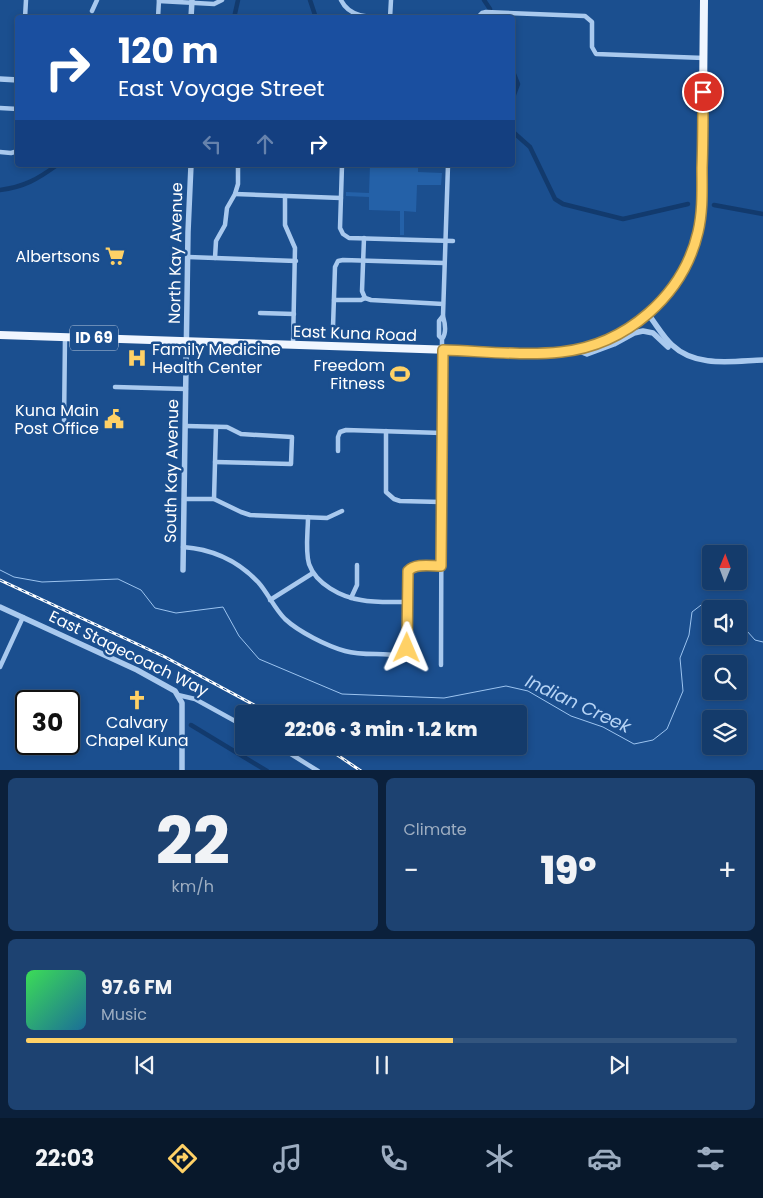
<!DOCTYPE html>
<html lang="en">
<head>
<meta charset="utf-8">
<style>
	:root { --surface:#143b6b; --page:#1d4271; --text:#f1f3f6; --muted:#9dadc1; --line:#33557e; --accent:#ffd166 }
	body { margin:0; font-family:Poppins,sans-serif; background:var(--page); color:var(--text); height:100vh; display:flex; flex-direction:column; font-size:19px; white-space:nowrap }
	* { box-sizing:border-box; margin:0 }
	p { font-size:16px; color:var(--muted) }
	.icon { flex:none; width:28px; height:28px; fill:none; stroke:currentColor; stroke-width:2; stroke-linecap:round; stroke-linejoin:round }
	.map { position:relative; height:770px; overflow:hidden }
	.sheet { display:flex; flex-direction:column; gap:8px; padding:8px; background:#0b203b; flex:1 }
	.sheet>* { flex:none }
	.guide { position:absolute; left:15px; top:15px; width:500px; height:152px; border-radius:5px; box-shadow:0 2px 8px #0003,0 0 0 1px var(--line); background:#1a4fa0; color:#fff; overflow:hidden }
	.needle { width:32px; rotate:1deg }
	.controls { position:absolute; left:702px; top:545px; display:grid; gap:10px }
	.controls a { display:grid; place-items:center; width:45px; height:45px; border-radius:5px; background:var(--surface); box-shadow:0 2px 8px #0003,0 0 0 1px var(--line); font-size:25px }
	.speed { position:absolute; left:15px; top:690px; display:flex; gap:10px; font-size:25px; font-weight:700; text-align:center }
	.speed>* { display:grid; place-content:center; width:65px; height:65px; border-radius:50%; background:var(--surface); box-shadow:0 2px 8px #0003,0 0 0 1px var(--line); line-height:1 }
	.speed .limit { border:2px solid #111; border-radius:8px; background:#fff; color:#111 }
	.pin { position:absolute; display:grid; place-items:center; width:42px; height:42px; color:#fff; margin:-21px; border:2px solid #fff; border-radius:50%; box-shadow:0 1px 5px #0007 }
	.me { position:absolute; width:55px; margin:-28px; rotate:1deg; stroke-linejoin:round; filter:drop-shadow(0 0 4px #0008) }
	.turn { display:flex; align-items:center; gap:18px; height:105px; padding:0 20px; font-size:22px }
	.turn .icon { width:65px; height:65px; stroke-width:2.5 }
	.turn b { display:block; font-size:35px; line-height:42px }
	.lanes { display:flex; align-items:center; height:48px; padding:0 20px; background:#0003; justify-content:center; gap:25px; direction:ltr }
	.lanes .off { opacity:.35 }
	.big { font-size:38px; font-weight:800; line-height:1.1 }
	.sheet .widget { flex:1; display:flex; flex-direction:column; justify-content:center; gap:8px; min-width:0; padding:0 18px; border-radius:8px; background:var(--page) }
	.sheet .dial { align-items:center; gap:0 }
	.dial b { font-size:65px; line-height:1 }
	.song { display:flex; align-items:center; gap:15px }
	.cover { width:60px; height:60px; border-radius:8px; background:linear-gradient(135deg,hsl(130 70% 55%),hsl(200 70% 35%)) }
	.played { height:5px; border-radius:2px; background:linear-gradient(90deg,var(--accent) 60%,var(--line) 60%) }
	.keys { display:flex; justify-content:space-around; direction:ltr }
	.heat { display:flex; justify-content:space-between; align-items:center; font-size:28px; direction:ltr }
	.sheet .tiles { flex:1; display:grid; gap:8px; grid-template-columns:1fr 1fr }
	.widget:last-child { grid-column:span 2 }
	.trip { position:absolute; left:235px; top:705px; width:292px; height:50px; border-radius:5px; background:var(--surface); box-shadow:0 2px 8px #0003,0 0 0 1px var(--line); font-weight:800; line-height:50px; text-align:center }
	.tabs { display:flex; height:80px; justify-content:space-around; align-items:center; background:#08182b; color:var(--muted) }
	.tabs .icon { width:35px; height:35px }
	.tabs .selected { color:var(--accent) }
	.tabs b { font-size:22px; color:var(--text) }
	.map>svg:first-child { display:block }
	.green { fill:#2461a8 }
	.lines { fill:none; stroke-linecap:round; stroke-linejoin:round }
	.stream { stroke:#9cc4f0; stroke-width:1 }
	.canal { stroke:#123a6d; stroke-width:4.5 }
	.minor { stroke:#a9c9ee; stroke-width:4.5 }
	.tertiary { stroke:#a9c9ee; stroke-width:5.5 }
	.primary { stroke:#f0f6ff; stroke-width:8 }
	.rail-casing { stroke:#fff; stroke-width:3 }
	.rail { stroke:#1b4f8f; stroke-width:1; stroke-dasharray:4; stroke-linecap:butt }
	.route-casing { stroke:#a68842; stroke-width:12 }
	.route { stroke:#ffd166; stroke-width:9 }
	.labels { text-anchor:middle; stroke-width:5; stroke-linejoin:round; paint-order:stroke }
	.shield { fill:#1b4f8f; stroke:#bbcadd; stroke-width:1 }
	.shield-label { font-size:15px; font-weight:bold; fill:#fff }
	.street-label { font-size:16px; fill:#fff; stroke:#1b4f8f }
	.poi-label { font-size:16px; fill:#fff; stroke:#1b4f8f; text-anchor:end }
	.water-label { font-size:18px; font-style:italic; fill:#b5d3f5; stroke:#1b4f8f }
</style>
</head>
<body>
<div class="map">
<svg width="763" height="771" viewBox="0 0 763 771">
	<rect width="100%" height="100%" fill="#1b4f8f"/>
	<path class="green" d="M370 165H418V172L442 173 441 185H417L416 212 404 211V235H400V211L369 210V197L346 196V192L369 193Z"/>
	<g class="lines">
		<g class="stream">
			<path d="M0 570 14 577 42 582 118 579 141 590 155 608 176 613 223 607 239 636 259 659 342 694 444 698 506 686 528 691 571 716 603 727 634 744 653 740 667 729 683 691 680 658 689 635 692 612 705 602 722 603 727 609"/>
			<path d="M739 622 755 640 763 642"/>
		</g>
		<g class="canal">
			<path d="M310 0 316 18"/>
			<path d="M484 0 490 9"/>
			<path d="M493 16V18"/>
			<path d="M234 18 238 0"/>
			<path d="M512 69 518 84 512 100"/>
			<path d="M512 131 530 147 555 199 563 204 623 219 688 204"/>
			<path d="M0 190C24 187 38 179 57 165"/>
			<path d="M714 205 763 214"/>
			<path d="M191 725 267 771"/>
		</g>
		<g class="minor">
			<path d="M341 0C350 19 372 17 390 17"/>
			<path d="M159 1 214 4 222 0"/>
			<path d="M92 11 97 0"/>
			<path d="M25 18 26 0"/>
			<path d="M158 18 159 0"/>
			<path d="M390 18 391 0"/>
			<path d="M477 18 482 13 486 12 585 16 592 22V47L596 54 704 58"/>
			<path d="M0 108 18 109"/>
			<path d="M0 152 11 153 18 151"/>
			<path d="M342 165 340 228 343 234 349 238 453 241"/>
			<path d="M235 194 341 198"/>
			<path d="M285 196V225L295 248 293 345"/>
			<path d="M364 238 362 291 365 298"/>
			<path d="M188 257 296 261"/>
			<path d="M215 258 216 241 225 225 227 208 235 194 238 184V165"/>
			<path d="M365 298 371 300 443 304"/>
			<path d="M334 300H361L365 298"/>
			<path d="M260 313 294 314"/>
			<path d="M443 316 448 165"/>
			<path d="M333 327 335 267 338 261 343 260 444 263"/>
			<path d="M115 387 186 389"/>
			<path d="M64 426 65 337"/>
			<path d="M186 426 227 427 241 434 292 437 291 464 215 462"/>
			<path d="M386 431V492L394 499 400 501 441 502"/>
			<path d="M338 451V437L340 432 346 430 442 433"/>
			<path d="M184 499H214L241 512 250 515 327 518 342 511"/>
			<path d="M214 499 216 427"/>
			<path d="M308 517C308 532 305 550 309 564 316 584 341 597 361 600 376 603 392 602 407 602"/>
			<path d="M183 547C212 549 238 561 258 582 268 593 274 608 285 619 299 632 327 646 345 651 355 654 366 654 376 654 385 654 398 657 405 651L407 644 408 571 410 568 415 566 441 567"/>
			<path d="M351 598 357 585V565"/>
			<path d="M270 600 313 573"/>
			<path d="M441 665 442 339C447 333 445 323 443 316L439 321V336L442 339"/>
			<path d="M0 667 23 617"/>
			<path d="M178 695 195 699 244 726"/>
			<path d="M278 746 318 771"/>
		</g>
		<g class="tertiary">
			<path d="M191 18 192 0"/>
			<path d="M0 79 18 80"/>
			<path d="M648 314C656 324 663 337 672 345 696 368 733 361 763 360"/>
			<path d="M577 350 587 354 614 344 634 333 643 331 653 333 668 347"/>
			<path d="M183 570 188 232 191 165"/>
			<path d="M0 607 137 670 175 691 182 703V771"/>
		</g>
		<path class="primary" d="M0 335 544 353C633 348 694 290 702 202L704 0"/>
		<defs>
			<g id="rail">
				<path d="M0 580 165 657 271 714"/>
				<path d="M324 746 361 771"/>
			</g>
		</defs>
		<use href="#rail" class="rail-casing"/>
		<use href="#rail" class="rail"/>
	</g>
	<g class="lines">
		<defs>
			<path id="route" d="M407 648 408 571C415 563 431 566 441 566L443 350C481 351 523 356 561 352 626 345 683 296 698 232 703 211 702 189 702 168 703 142 703 117 703 92"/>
		</defs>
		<use href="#route" class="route-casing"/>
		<use href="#route" class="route"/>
	</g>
	<defs>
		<symbol id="supermarket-bare" viewBox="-9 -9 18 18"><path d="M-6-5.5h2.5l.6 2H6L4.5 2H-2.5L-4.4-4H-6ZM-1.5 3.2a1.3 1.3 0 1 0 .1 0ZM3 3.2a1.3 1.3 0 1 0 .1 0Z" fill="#ffd166" stroke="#1b4f8f" stroke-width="2.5" paint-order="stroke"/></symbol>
		<symbol id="hospital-bare" viewBox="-9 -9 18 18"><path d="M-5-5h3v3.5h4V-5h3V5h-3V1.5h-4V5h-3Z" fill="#ffd166" stroke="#1b4f8f" stroke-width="2.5" paint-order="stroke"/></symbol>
		<symbol id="stadium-bare" viewBox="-9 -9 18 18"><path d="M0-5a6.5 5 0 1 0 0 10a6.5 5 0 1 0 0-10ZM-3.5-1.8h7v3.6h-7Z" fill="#ffd166" stroke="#1b4f8f" stroke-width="2.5" paint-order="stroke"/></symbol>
		<symbol id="civic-bare" viewBox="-9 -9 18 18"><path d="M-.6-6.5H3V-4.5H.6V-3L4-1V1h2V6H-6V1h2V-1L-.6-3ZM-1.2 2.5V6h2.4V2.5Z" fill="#ffd166" stroke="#1b4f8f" stroke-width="2.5" paint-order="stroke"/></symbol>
		<symbol id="church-bare" viewBox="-9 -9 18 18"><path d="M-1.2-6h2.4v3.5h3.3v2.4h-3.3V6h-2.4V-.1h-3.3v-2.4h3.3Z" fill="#ffd166" stroke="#1b4f8f" stroke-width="2.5" paint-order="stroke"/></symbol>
	</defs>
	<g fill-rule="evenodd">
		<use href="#supermarket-bare" x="101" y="242" width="28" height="28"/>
		<use href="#hospital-bare" x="123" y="344" width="28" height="28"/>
		<use href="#stadium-bare" x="386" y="360" width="28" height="28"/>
		<use href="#civic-bare" x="100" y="405" width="28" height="28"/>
		<use href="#church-bare" x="123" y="686" width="28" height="28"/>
	</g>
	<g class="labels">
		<rect class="shield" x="70" y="325.5" width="48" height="25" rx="4"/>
		<g class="shield-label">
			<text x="94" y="343">ID 69</text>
		</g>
		<g class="street-label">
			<text transform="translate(175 253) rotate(-89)" y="6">North Kay Avenue</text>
			<text transform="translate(355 333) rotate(2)" y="6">East Kuna Road</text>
			<text transform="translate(171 471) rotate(-89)" y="6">South Kay Avenue</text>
			<text transform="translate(129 653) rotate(26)" y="6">East Stagecoach Way</text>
		</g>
		<g class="poi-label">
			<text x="100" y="262">Albertsons</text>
			<text x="152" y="355" text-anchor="start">Family Medicine<tspan x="152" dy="18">Health Center</tspan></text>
			<text x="385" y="371">Freedom<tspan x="385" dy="18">Fitness</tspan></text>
			<text x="99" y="416">Kuna Main<tspan x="99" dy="18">Post Office</tspan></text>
			<text x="137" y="728" text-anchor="middle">Calvary<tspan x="137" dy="18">Chapel Kuna</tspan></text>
		</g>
		<g class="water-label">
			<text transform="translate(578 704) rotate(25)" y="6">Indian Creek</text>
		</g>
	</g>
</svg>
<div class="controls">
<a><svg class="needle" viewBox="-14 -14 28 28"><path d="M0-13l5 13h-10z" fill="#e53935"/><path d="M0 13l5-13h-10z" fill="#9dadc1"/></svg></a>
<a><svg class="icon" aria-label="sound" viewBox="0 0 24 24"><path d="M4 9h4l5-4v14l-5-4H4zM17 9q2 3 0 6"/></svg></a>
<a><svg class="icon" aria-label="search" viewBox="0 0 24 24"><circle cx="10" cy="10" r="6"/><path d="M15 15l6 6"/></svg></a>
<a><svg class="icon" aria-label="layers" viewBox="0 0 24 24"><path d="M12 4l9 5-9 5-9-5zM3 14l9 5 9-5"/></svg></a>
</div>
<div class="speed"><div class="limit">30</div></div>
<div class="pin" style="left:703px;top:92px;background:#d93025"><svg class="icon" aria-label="arrive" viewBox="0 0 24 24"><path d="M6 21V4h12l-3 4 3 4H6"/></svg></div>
<svg class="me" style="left:407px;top:648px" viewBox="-20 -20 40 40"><path d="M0-17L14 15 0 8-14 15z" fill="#ffd166" stroke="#fff" stroke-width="4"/></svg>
<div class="trip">22:06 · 3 min · 1.2 km</div>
<div class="guide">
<div class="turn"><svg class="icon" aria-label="right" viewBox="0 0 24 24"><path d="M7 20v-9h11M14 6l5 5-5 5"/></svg><div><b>120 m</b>East Voyage Street</div></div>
<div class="lanes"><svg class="icon off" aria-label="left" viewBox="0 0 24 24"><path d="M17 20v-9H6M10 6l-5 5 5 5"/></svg><svg class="icon off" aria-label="ahead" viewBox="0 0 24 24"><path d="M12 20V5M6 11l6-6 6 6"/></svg><svg class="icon" aria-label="right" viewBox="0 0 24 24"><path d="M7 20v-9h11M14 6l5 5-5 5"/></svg></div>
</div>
</div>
<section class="sheet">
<div class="tiles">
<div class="widget dial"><b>22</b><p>km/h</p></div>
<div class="widget"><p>Climate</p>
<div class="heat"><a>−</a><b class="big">19°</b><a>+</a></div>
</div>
<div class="widget">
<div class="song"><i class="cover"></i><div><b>97.6 FM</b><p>Music</p></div></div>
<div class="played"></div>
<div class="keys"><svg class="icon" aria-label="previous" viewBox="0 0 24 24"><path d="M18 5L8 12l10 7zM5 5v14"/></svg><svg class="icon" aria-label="pause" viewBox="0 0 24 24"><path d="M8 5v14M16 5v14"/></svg><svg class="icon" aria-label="next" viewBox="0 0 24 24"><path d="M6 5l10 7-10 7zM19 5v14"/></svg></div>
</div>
</div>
</section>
<nav class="tabs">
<b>22:03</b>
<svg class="icon selected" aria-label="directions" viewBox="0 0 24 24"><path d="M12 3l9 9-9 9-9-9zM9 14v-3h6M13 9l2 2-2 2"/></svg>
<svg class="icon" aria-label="music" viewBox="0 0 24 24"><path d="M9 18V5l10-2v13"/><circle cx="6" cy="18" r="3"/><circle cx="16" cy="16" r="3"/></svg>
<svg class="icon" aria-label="phone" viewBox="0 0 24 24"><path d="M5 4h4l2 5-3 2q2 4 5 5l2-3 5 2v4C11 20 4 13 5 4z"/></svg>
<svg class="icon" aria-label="climate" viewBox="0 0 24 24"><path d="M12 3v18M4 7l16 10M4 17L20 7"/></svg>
<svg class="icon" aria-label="car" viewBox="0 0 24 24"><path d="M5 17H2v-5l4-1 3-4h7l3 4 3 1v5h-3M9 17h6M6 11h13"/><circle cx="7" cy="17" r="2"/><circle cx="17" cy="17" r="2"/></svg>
<svg class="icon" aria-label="filters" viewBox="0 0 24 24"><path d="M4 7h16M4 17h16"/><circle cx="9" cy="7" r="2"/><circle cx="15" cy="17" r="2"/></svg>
</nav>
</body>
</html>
